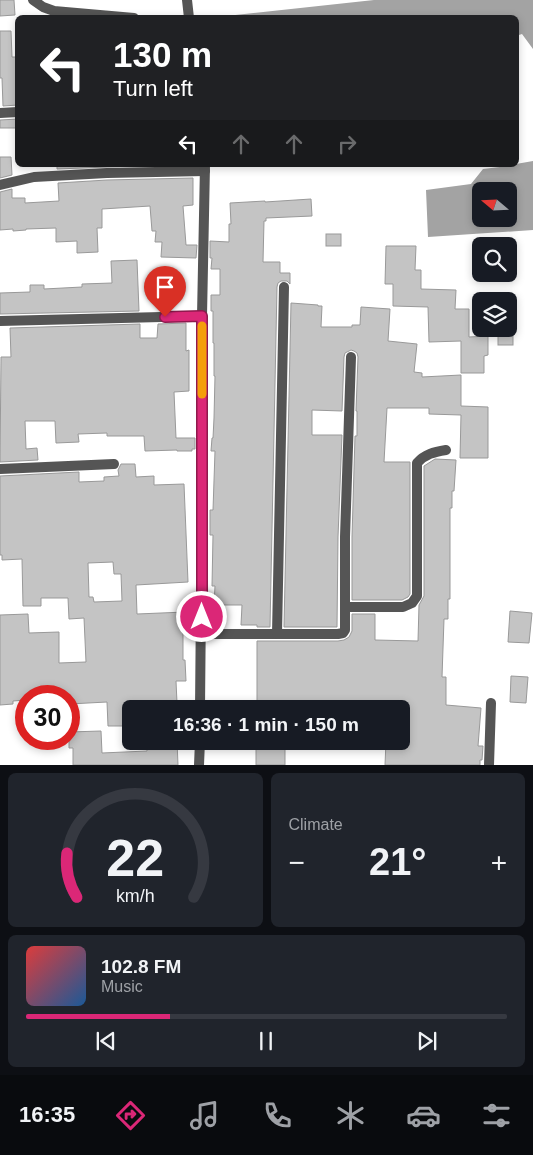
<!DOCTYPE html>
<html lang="en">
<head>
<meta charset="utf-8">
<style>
	:root { --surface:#171b24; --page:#20242c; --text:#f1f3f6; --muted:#9ea1a6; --line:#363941; --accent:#db2777 }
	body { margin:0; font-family:Arial,sans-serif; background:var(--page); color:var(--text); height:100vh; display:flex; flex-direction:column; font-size:19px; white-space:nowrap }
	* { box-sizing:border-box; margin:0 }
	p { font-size:16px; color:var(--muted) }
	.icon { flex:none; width:28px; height:28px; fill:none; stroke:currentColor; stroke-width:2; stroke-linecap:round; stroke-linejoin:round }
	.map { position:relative; height:765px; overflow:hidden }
	.side { display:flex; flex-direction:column; gap:8px; padding:8px; background:#0d0f14; flex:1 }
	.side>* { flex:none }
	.guide { position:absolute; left:15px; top:15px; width:504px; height:152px; border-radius:8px; box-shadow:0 2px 8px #0003; background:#202124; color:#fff; overflow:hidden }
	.needle { width:32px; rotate:289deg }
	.buttons { position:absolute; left:472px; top:182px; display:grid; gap:10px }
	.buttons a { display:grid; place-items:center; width:45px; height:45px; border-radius:8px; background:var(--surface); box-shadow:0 2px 8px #0003; font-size:25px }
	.speed { position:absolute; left:15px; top:685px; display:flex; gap:10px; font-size:25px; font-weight:700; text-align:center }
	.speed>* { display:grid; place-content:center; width:65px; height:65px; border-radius:50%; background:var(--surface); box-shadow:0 2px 8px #0003; line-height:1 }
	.speed .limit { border:8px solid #d22; background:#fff; color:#111 }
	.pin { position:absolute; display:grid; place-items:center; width:42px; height:42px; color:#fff; margin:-51px -21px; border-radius:50% 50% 50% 0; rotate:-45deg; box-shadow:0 0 5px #0007 }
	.pin .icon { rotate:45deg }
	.me { position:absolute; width:55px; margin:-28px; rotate:0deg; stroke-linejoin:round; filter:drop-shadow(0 0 4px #0008) }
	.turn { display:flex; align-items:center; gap:18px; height:105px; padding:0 15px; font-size:22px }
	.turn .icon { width:65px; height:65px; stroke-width:2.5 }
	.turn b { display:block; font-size:35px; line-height:42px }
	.lanes { display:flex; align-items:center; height:48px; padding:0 15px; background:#0003; justify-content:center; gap:25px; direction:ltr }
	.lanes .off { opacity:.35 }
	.big { font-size:38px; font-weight:600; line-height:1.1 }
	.side .widget { flex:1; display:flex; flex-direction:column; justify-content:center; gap:8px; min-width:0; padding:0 18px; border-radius:8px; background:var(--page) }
	.side .dial { align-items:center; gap:0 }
	.dial svg { height:130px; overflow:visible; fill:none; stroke:var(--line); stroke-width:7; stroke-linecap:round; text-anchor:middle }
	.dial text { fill:var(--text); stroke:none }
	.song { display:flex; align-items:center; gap:15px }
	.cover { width:60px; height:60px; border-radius:8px; background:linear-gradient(135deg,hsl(0 70% 55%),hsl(210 70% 35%)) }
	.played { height:5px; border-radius:2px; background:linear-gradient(90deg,var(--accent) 30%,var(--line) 30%) }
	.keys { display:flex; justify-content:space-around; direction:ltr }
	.heat { display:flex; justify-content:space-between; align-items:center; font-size:28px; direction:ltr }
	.side .tiles { flex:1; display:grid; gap:8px; grid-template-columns:1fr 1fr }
	.widget:last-child { grid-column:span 2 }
	.trip { position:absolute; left:122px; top:700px; width:288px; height:50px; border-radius:8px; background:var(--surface); box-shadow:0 2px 8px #0003; font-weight:600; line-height:50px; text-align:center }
	.tabs { display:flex; height:80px; justify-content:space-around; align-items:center; background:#090b0e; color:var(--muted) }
	.tabs .icon { width:35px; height:35px }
	.tabs .current { color:var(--accent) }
	.tabs b { font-size:22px; color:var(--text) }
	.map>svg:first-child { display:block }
	.water { fill:#a3a3a3; fill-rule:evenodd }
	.building { fill:#c4c4c4; stroke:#999; fill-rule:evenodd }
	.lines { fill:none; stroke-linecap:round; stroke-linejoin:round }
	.minor { stroke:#555; stroke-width:10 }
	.route-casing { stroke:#8e194d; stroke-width:12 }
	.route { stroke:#db2777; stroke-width:9 }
	.slow { stroke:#f59e0b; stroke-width:9 }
</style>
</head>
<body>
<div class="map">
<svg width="533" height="765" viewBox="0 0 533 765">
	<rect width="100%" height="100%" fill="#fff"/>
	<g class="water">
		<path d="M374 0H533V49L522 34 516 36V18L217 17Z"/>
		<path d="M533 161V230L428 237 426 190 471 184 483 169 516 165V164ZM481 191H509V219H481Z"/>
	</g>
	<g class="building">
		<path d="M0 0H14L15 15 0 16Z"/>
		<path d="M0 31H11L12 57H18V105L3 106 2 78H0Z"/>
		<path d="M18 119V128H0V120Z"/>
		<path d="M0 157H11L12 175 0 178Z"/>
		<path d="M57 165H158L57 169Z"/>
		<path d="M193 178V205L183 206 186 245H197L196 258 161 257 162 242H155L156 231H152L150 206 102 209V228H97L98 252 77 253V241L56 242V228L26 229V230L13 231V229L0 230V192L12 189V198H25V203L59 201 58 183 107 180Z"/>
		<path d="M311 199 312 216 266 218V221H264L263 262H280V273H290V284L287 281H281L278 283 277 287 270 627H257V625H241L242 605H214L215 586H212L213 535H210V510H213L215 451H211L212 438H213L214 418 215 376H214V343H213V311H211V295H220V269H211L212 258H210V241L229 242V224H231L230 203 265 201V202Z"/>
		<rect x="326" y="234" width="15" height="12"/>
		<path d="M386 246H416L415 270H421V289L456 290 455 309H469V337L488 336V355L484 356V373H461V341L429 342 428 307 393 306V284H385Z"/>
		<path d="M137 260 139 311 0 314V293L30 292V285H44V289L82 287V284L112 283 111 261Z"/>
		<path d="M291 303 318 305V306H322L321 327H352V325H360L361 307 390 309 388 341 417 344 414 372 422 373V377L461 375V406L488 407V458H460L461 415 429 414V408H387L384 462H410V594L408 597 402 600H352V537L355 436H357V411H356L358 357 357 353 354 351 351 350 345 353 344 357 342 411 312 410V435H342L338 537 337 627H284Z"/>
		<path d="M186 323V351L189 350V391L174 392 176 438H195V449H192V451H177V450L145 451 144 436H107V433L78 434 79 442 56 443 55 421H25L26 449 37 448 38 460 0 462 1 357H11L10 328 140 324V338H157L158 324Z"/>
		<rect x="498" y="329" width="15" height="16"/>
		<path d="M435 459 456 460 454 491H452V508H450V599H448V619H444L442 677H446V705L481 708 478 746H483L482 760H480V765H385L386 741H401V709H368L369 705 285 704V709H257V641H338L344 640 349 637 352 631V614H375V640L418 641 419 605 424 596V466Z"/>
		<path d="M121 464H135L136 477 154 476V485L184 484 188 582 136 585 137 614 185 612V626H183V660H185L186 681H176L177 703H169V709H131V726H108L107 702 69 704V696H26V700L13 701V704L0 705V615L28 614 29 633 59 632V663L86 662 84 618 69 619 68 598H41V606H23L22 559 2 560V555H0V476L79 472V482L104 481V477L119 476 118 470ZM113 562 114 574H121L122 601 94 602 93 597H89L88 563Z"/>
		<path d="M510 611 532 613 529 643 508 642Z"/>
		<path d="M511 676 528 677 526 703 510 702Z"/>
		<path d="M101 731 102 753 147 751V741H177L178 765H73V748H69V732Z"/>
		<rect x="256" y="741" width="29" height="24"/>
	</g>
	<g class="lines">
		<g class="minor">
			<path d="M33 0 43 7 54 11 134 18"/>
			<path d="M187 0 189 18"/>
			<path d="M0 113 18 112"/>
			<path d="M0 185 34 177 107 173 205 171"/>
			<path d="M0 321 202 316"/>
			<path d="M0 469 114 464"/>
			<path d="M346 607H403L412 603 417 596V463C425 454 434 452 446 450"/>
			<path d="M202 634H277L284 287"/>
			<path d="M277 634H338L343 633 345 630V537L351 357"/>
			<path d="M200 709 202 493V316L205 165"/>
			<path d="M199 765 200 741"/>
			<path d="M489 765 491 703"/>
		</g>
	</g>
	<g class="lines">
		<defs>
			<path id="route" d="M165 317 202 316V617"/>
		</defs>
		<use href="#route" class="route-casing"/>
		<use href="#route" class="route"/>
		<path class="slow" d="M202 326V394"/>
	</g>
</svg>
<div class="buttons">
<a><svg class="needle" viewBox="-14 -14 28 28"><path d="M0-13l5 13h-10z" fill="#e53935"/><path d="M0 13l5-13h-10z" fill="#9ea1a6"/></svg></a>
<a><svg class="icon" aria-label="search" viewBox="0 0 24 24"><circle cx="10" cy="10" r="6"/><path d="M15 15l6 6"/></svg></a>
<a><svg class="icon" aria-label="layers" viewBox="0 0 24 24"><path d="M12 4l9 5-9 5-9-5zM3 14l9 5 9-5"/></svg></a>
</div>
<div class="speed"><div class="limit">30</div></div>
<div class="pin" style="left:165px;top:317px;background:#d93025"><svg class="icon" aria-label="arrive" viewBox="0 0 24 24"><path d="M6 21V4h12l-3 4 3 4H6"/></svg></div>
<svg class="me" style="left:202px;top:617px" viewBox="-20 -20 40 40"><circle r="17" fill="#db2777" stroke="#fff" stroke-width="3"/><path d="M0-11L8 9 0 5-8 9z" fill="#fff"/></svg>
<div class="trip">16:36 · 1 min · 150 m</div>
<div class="guide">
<div class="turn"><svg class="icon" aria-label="left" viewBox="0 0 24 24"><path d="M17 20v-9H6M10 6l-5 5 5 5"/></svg><div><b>130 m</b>Turn left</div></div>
<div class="lanes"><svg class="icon" aria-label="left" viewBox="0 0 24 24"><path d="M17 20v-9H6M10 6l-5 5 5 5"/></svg><svg class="icon off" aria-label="ahead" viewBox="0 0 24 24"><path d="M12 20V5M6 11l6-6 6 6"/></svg><svg class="icon off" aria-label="ahead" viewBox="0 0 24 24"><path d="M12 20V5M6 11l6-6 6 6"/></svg><svg class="icon off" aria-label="right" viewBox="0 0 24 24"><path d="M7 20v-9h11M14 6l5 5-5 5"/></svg></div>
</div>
</div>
<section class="side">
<div class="tiles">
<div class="widget dial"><svg viewBox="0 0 100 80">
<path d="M14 69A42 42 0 1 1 86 69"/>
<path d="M14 69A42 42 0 0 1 8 42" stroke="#db2777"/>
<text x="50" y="56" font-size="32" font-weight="700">22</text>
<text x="50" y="72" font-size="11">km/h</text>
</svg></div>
<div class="widget"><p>Climate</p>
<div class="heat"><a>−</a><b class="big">21°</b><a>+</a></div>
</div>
<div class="widget">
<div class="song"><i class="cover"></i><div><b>102.8 FM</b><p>Music</p></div></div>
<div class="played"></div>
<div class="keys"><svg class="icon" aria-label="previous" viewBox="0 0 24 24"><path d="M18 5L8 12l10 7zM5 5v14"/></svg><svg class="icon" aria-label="pause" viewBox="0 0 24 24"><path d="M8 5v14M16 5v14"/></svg><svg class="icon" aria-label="next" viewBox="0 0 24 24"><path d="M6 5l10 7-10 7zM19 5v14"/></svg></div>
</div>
</div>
</section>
<nav class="tabs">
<b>16:35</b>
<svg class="icon current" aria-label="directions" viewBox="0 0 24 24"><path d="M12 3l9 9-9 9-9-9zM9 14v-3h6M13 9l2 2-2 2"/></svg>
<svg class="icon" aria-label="music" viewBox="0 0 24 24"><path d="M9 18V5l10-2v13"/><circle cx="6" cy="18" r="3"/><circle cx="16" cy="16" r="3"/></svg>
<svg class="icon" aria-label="phone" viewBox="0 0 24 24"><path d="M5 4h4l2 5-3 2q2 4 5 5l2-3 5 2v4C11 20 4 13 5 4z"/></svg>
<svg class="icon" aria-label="climate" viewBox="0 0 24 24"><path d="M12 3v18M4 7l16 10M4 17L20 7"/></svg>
<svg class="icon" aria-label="car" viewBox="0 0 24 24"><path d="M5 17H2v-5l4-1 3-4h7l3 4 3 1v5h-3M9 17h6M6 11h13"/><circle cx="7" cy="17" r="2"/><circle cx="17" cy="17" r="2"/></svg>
<svg class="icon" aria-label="filters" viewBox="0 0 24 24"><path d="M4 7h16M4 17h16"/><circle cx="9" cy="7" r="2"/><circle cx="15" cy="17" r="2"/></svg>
</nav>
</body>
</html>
